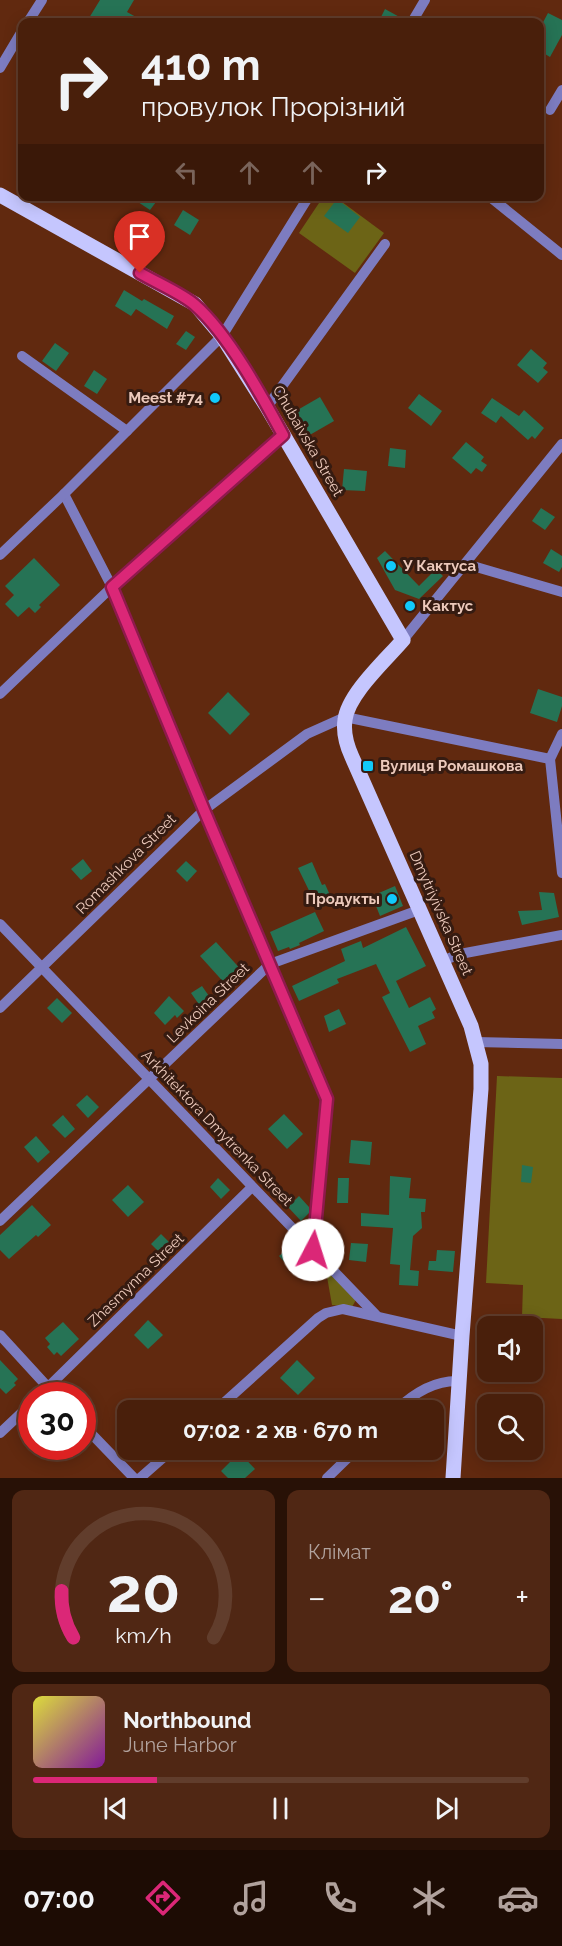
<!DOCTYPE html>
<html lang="uk">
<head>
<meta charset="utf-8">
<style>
	:root { --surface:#491f0b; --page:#502714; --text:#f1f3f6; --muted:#b1a29d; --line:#613d2c; --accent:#db2777 }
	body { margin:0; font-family:Raleway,sans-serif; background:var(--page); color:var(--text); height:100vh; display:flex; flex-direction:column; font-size:22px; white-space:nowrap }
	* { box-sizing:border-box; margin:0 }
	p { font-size:20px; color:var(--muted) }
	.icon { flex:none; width:33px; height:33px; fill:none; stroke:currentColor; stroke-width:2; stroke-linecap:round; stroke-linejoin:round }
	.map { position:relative; height:1478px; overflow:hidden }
	.details { display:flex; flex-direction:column; gap:12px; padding:12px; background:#281106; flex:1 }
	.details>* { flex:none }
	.banner { position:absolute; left:18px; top:18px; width:526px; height:183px; border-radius:12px; box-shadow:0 3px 15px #0003,0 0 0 2px var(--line); background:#491f0b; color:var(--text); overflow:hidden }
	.buttons { position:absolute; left:477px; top:1316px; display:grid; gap:12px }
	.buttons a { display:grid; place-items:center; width:66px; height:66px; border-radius:12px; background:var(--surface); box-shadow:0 3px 15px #0003,0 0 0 2px var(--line); font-size:30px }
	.speed { position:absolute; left:18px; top:1382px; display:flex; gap:12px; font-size:30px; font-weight:700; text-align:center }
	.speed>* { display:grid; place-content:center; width:78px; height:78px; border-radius:50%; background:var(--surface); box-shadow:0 3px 15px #0003,0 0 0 2px var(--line); line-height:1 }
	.speed .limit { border:9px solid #d22; background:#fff; color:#111 }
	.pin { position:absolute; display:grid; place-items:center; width:51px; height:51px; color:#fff; margin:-62px -26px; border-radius:50% 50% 50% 0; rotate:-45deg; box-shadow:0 0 6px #0007 }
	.pin .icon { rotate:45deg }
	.me { position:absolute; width:66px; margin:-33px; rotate:5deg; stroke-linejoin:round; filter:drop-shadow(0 0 4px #0008) }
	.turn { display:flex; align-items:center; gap:21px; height:126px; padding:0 24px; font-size:27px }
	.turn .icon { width:78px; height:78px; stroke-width:2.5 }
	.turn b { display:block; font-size:42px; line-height:51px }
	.lanes { display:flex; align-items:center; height:57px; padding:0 24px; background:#0003; justify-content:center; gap:30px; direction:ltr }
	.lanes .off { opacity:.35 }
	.big { font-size:45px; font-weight:700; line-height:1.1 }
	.details .widget { flex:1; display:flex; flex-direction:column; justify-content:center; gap:9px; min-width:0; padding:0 21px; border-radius:12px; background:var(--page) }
	.details .dial { align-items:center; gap:0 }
	.dial svg { height:156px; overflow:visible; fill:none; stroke:var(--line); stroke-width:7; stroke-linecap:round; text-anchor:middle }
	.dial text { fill:var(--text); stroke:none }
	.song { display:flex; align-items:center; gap:18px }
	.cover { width:72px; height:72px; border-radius:9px; background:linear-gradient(135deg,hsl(60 70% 55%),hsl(290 70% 35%)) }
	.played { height:6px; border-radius:3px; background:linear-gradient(90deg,var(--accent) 25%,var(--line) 25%) }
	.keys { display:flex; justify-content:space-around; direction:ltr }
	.heat { display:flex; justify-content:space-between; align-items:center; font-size:33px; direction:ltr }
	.details .tiles { flex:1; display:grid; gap:12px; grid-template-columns:1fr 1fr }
	.widget:last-child { grid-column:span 2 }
	.trip { position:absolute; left:117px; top:1400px; width:327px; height:60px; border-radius:12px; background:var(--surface); box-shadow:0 3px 15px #0003,0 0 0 2px var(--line); font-weight:700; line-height:60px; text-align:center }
	.menu { display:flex; height:96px; justify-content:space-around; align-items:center; background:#1d0c04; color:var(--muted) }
	.menu .icon { width:42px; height:42px }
	.menu .current { color:var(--accent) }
	.menu b { font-size:27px; color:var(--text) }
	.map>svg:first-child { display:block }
	.green { fill:#6c6416 }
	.building { fill:#267355 }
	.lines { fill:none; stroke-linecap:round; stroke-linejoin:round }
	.minor { stroke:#7d7cc0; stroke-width:10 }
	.major { stroke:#c5c6fe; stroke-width:15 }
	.route-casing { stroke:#8e194d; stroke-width:15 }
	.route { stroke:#db2777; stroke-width:10 }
	.poi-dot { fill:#11cafb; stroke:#351b11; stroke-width:2 }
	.labels { text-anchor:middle; stroke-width:6; stroke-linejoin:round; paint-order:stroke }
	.poi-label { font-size:15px; font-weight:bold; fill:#ecc9bb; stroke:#351b11; text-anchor:start }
	.street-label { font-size:15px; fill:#ecc9bb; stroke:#351b11 }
</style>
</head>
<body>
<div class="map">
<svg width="562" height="1478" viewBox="0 0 562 1478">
	<rect width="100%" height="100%" fill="#61290f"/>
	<g class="green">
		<path d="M334 196 384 233 355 273 299 233 323 197Z"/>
		<path d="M497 1076 562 1078V1319L522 1317 523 1285 486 1283Z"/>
		<path d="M326 1271 357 1298 352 1307 332 1305Z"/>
	</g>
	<g class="building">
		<path d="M100 0H134L127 12 145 22H97L89 18Z"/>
		<path d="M385 9 405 20V22H391L381 17Z"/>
		<path d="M548 13 562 20V35L550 57 540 51V28Z"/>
		<path d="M129 196H148L156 202 150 210Z"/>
		<path d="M337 199 360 217 348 233 324 216Z"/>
		<path d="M183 210 199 220 190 235 174 225Z"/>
		<path d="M152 230 165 241 153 254 148 250 145 253 137 245Z"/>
		<path d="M124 290 142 301 144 299 174 316 167 329 136 309 131 316 115 306Z"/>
		<path d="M186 331 195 337 186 350 176 344Z"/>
		<path d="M55 343 69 353 56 371 42 361Z"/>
		<path d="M531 349 547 363 543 368 548 372 538 383 517 365Z"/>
		<path d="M94 370 107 379 97 394 84 386Z"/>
		<path d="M419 394 442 411 431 426 408 408Z"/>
		<path d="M320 397 334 421 308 436 294 412Z"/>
		<path d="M492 398 519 416 524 410 544 428 535 439 532 436 528 440 501 416 496 423 481 413Z"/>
		<path d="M466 442 484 457 481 461 487 465 482 472 476 468 471 474 452 458Z"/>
		<path d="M390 448 406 450 405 468 388 466Z"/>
		<path d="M344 469 367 471 365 491 342 490Z"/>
		<path d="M541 508 555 517 545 530 532 521Z"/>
		<path d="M551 549 562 556V567L559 572 543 563Z"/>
		<path d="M385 551 419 586 436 569 443 576 419 599 395 590 377 558Z"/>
		<path d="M34 558 60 585 39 605 41 607 35 613 29 607 18 617 5 604 14 595 5 586Z"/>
		<path d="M538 689 562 697V706L557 722 530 713Z"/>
		<path d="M228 692 250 714 230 735 208 713Z"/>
		<path d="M83 859 92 871 81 880 71 869Z"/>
		<path d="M186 861 197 871 187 882 176 871Z"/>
		<path d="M312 862 322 885 325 884 333 902 318 909 298 868Z"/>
		<path d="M395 886 403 906 380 916 372 896Z"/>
		<path d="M539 892 554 893 559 917 522 925 518 911 542 910Z"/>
		<path d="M315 912 324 931 299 943 300 945 290 949 289 947 278 951 270 932Z"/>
		<path d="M406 927 426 966 396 981 409 1008 430 997 436 1009 432 1012 435 1018 418 1026 426 1044 410 1052 382 997 390 993 376 964 337 979 339 983 299 1001 292 986 345 961 341 949 361 941 363 948Z"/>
		<path d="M216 942 244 973 228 987 200 956Z"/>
		<path d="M202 986 211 999 200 1006 191 993Z"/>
		<path d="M169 996 184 1011 177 1018 175 1015 165 1025 154 1013Z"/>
		<path d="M57 998 72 1013 62 1023 47 1008Z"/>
		<path d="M339 1009 346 1024 329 1032 324 1016Z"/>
		<path d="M87 1095 99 1107 88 1118 76 1105Z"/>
		<path d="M284 1114 303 1134 287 1149 268 1129Z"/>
		<path d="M63 1115 75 1129 65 1138 52 1125Z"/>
		<path d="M36 1136 50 1152 38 1163 24 1147Z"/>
		<path d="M351 1140 372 1142 370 1165 349 1163Z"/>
		<path d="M522 1165 533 1167 531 1183 521 1182Z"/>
		<path d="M390 1176 411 1178 409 1198 426 1199 425 1212H421L422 1228 413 1236 410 1270 419 1271 418 1286 399 1285 400 1265 390 1264 393 1228 361 1226V1213L389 1215Z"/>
		<path d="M218 1178 230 1190 221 1199 210 1187Z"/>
		<path d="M338 1178H349L348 1203H337Z"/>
		<path d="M128 1185 144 1202 128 1217 112 1200Z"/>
		<path d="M299 1196 309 1207V1213L301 1221 288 1207Z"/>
		<path d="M32 1205 51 1225 38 1237 36 1235 9 1259 0 1250V1235Z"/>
		<path d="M161 1234 174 1247 164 1257 151 1244Z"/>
		<path d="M351 1243 368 1244 366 1262 349 1260Z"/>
		<path d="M293 1244 302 1255 289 1267 279 1256Z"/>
		<path d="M437 1250 455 1251 453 1272 428 1270 429 1261H436Z"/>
		<path d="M148 1320 163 1335 148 1349 134 1335Z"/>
		<path d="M63 1322 79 1339 61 1356 57 1352 54 1355 47 1347 50 1344 45 1338Z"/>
		<path d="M0 1360 18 1379 14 1383 16 1385 6 1394 0 1388Z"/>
		<path d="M297 1360 315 1378 298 1395 280 1378Z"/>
		<path d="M236 1449 255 1469 245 1478H228L221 1471 230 1462 226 1458Z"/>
	</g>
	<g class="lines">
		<g class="minor">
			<path d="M28 22 42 0"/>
			<path d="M412 22 425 0"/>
			<path d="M0 68 22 31"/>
			<path d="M550 110 562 90"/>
			<path d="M489 196 562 255"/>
			<path d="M22 356 127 431"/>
			<path d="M267 407 385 244"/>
			<path d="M64 494 112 587 204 810 327 1099 313 1249"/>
			<path d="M0 555 64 494 222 336 309 196"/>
			<path d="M466 564 562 592"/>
			<path d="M403 640 562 444"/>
			<path d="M0 694 112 587 283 435"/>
			<path d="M562 734 550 759 562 873"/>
			<path d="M0 924 376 1315"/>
			<path d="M442 961 460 954 562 935"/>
			<path d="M0 1008 204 810 307 734 345 717 550 759"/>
			<path d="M475 1042 562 1044"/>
			<path d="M0 1221 270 964 419 910"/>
			<path d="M0 1335 55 1395"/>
			<path d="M40 1395 252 1187"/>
			<path d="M216 1410 318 1318 326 1313 343 1309 462 1336"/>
			<path d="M396 1410C414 1393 435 1380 459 1381"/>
			<path d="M82 1424 134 1478"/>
			<path d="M0 1433 32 1403"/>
			<path d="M140 1478 173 1449"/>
			<path d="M327 1478 357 1449"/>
		</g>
		<path class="major" d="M0 195 195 304 222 336 267 407 403 640C386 660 348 694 345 720 343 733 347 746 352 757L471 1026 481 1064V1089L462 1336 453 1478"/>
	</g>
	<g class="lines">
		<defs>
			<path id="route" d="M140 273C155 282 183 294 195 305 228 334 262 396 283 435L112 587 204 810 327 1099 313 1250"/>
		</defs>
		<use href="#route" class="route-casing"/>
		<use href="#route" class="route"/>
	</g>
	<g class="poi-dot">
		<circle cx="215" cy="398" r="6"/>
		<circle cx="391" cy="566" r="6"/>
		<circle cx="410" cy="606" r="6"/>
		<rect x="362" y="760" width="12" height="12" rx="3"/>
		<circle cx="392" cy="899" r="6"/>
	</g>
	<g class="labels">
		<g class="poi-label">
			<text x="203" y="403" text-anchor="end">Meest #74</text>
			<text x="403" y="571">У Кактуса</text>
			<text x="422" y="611">Кактус</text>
			<text x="380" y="771">Вулиця Ромашкова</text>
			<text x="380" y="904" text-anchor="end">Продукты</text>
		</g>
		<g class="street-label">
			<text transform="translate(308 441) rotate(60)" y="5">Chubaivska Street</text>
			<text transform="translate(126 864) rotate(-45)" y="5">Romashkova Street</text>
			<text transform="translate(441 913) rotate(66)" y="5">Dmytriyivska Street</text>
			<text transform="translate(208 1003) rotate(-44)" y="5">Levkoina Street</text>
			<text transform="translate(217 1128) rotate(46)" y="5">Arkhitektora Dmytrenka Street</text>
			<text transform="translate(136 1280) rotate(-44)" y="5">Zhasmynna Street</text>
		</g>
	</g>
</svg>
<div class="buttons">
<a><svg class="icon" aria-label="sound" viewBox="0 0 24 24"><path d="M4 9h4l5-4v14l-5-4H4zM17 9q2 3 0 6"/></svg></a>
<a><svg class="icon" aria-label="search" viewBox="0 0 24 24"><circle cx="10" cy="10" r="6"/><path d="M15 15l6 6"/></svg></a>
</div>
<div class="speed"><div class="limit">30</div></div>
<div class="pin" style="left:140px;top:273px;background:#d93025"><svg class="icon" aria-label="arrive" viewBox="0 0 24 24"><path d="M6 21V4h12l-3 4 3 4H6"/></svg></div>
<svg class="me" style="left:313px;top:1250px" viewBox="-20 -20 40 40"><circle r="19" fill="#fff"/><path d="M0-13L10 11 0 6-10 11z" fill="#db2777"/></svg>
<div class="trip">07:02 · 2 хв · 670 m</div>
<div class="banner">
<div class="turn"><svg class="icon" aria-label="right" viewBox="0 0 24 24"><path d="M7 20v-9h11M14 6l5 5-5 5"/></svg><div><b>410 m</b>провулок Прорізний</div></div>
<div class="lanes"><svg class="icon off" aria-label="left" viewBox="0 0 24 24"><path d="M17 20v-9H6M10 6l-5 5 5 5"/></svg><svg class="icon off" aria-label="ahead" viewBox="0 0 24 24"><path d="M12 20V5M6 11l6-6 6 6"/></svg><svg class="icon off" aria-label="ahead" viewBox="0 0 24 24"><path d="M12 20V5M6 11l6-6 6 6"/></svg><svg class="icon" aria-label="right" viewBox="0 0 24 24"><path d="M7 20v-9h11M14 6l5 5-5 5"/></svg></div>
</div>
</div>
<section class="details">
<div class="tiles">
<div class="widget dial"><svg viewBox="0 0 100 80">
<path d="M14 69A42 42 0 1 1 86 69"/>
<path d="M14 69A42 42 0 0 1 8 45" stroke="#db2777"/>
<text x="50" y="56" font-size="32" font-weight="700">20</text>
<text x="50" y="72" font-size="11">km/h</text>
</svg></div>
<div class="widget"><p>Клімат</p>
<div class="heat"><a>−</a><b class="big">20°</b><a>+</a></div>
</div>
<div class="widget">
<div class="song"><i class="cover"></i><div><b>Northbound</b><p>June Harbor</p></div></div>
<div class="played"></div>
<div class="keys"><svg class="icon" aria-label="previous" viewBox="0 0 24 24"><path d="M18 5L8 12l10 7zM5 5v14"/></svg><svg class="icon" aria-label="pause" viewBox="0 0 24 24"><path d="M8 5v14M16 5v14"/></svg><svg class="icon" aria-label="next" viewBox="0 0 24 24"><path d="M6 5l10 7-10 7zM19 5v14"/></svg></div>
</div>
</div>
</section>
<nav class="menu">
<b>07:00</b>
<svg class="icon current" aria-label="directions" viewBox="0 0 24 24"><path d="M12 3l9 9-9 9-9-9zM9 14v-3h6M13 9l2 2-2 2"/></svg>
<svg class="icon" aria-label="music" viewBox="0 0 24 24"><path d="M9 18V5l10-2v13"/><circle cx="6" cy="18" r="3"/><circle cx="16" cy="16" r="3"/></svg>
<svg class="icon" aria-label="phone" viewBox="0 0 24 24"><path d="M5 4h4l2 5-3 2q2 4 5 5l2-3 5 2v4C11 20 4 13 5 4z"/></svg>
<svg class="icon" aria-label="climate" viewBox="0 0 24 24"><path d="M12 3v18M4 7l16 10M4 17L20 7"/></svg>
<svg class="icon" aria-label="car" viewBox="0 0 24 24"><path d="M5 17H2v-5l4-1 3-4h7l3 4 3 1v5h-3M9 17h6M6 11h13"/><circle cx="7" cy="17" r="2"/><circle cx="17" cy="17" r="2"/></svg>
</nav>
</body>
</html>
